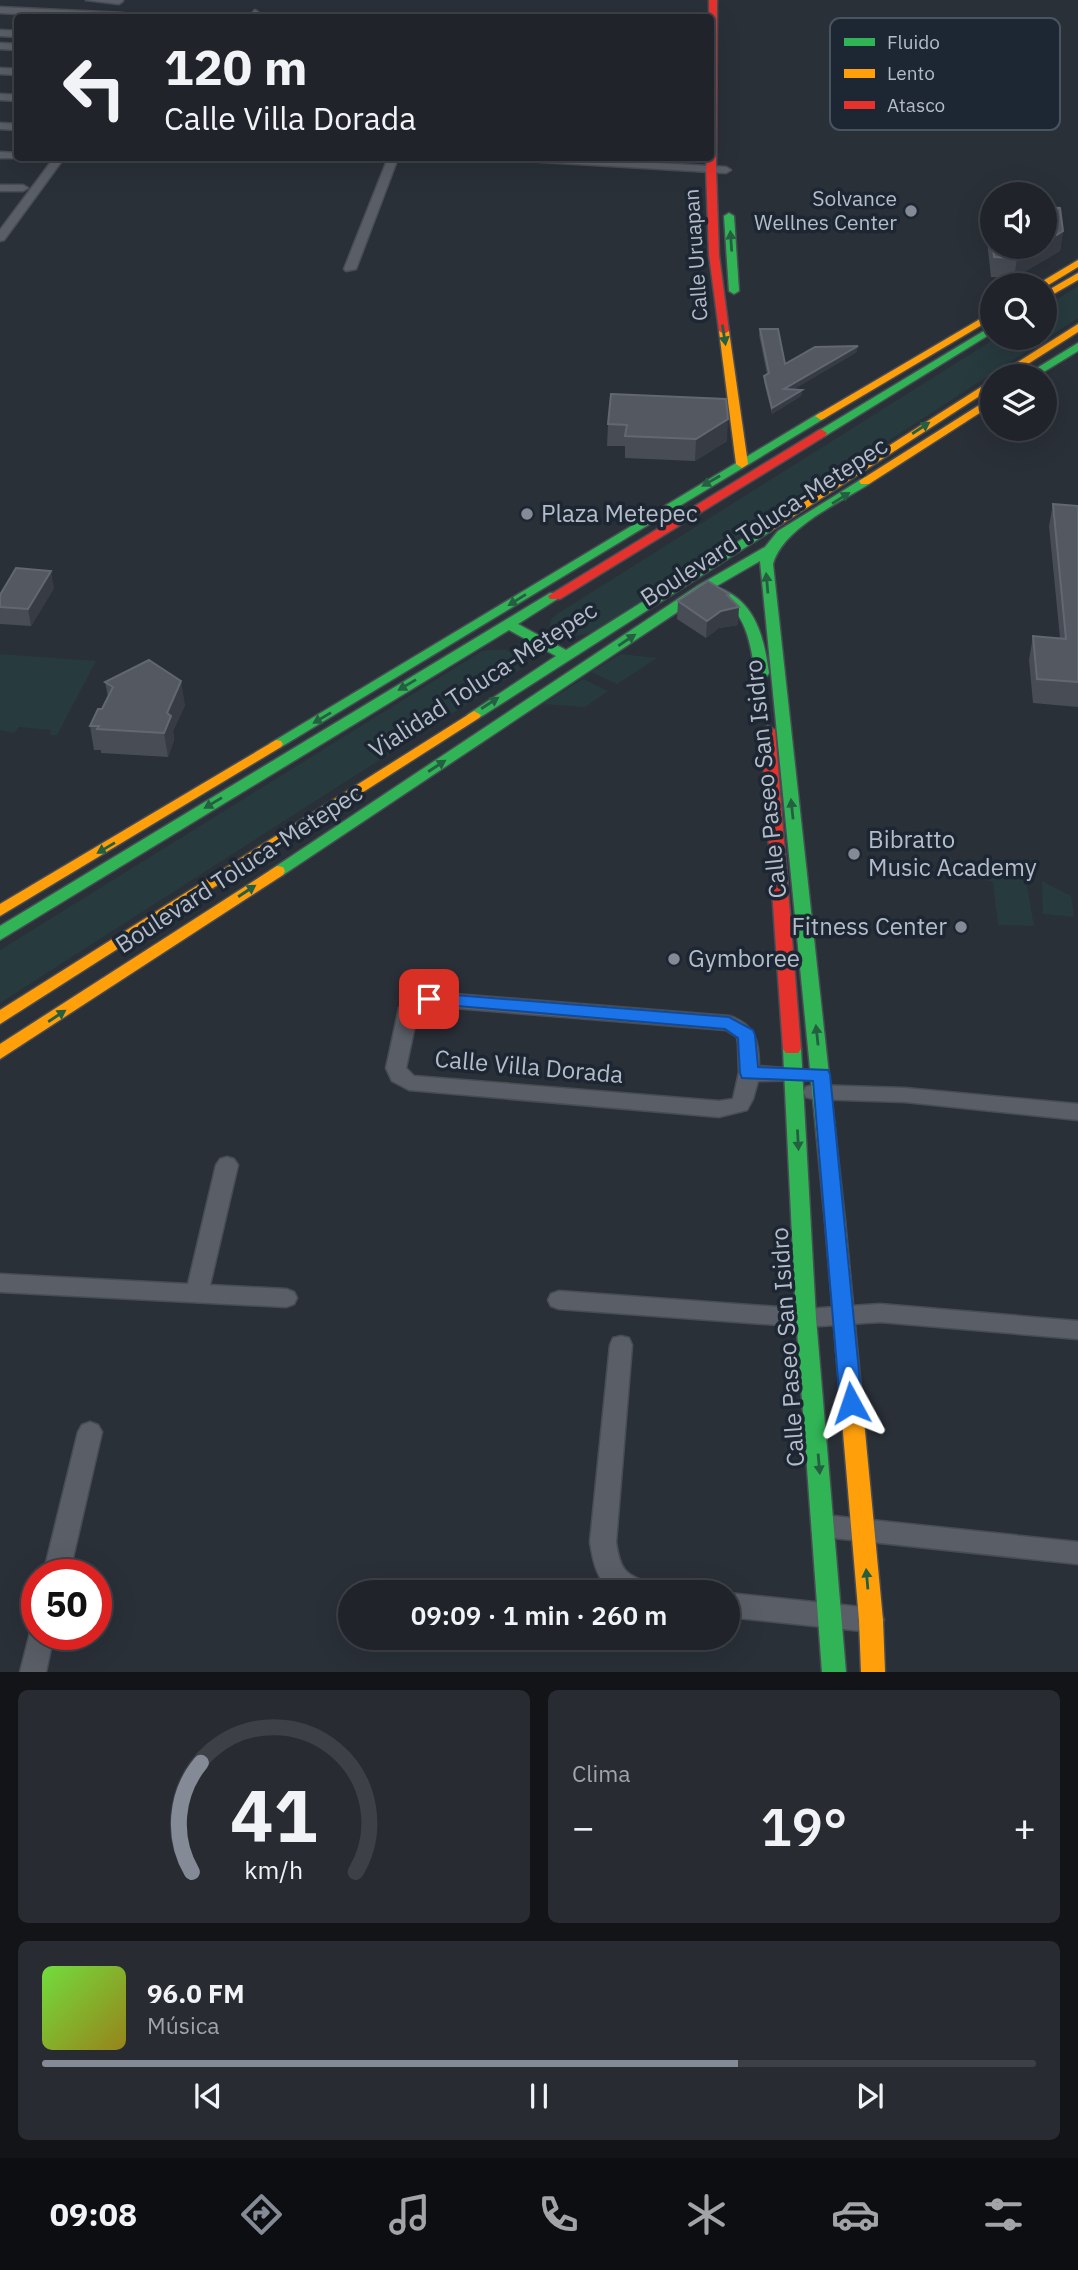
<!DOCTYPE html>
<html lang="es">
<head>
<meta charset="utf-8">
<style>
	:root { --surface:#20242a; --page:#282c32; --text:#f1f3f6; --muted:#a2a4a8; --line:#3d4147; --accent:#848b96 }
	body { margin:0; font-family:"IBM Plex Sans",sans-serif; background:var(--page); color:var(--text); height:100vh; display:flex; flex-direction:column; font-size:26px; white-space:nowrap }
	* { box-sizing:border-box; margin:0 }
	p { font-size:23px; color:var(--muted) }
	.icon { flex:none; width:38px; height:38px; fill:none; stroke:currentColor; stroke-width:2; stroke-linecap:round; stroke-linejoin:round }
	.map { position:relative; height:1672px; overflow:hidden }
	.sheet { display:flex; flex-direction:column; gap:18px; padding:18px; background:#121417; flex:1 }
	.sheet>* { flex:none }
	.guide { position:absolute; left:14px; top:14px; width:700px; height:147px; border-radius:7px; box-shadow:0 7px 28px #0002,0 0 0 2px var(--line); background:#20242a; color:var(--text); overflow:hidden }
	.buttons { position:absolute; left:980px; top:182px; display:grid; gap:14px }
	.buttons a { display:grid; place-items:center; width:77px; height:77px; border-radius:50%; background:var(--surface); box-shadow:0 7px 28px #0002,0 0 0 2px var(--line); font-size:35px }
	.speed { position:absolute; left:21px; top:1559px; display:flex; gap:14px; font-size:35px; font-weight:700; text-align:center }
	.speed>* { display:grid; place-content:center; width:91px; height:91px; border-radius:50%; background:var(--surface); box-shadow:0 7px 28px #0002,0 0 0 2px var(--line); line-height:1 }
	.speed .limit { border:10px solid #d22; background:#fff; color:#111 }
	.pin { position:absolute; display:grid; place-items:center; width:60px; height:60px; color:#fff; margin:-30px; border-radius:14px; box-shadow:0 4px 10px #0006 }
	.me { position:absolute; width:77px; margin:-38px; rotate:355deg; stroke-linejoin:round; filter:drop-shadow(0 0 5px #0008) }
	.turn { display:flex; align-items:center; gap:24px; height:147px; padding:0 35px; font-size:32px }
	.turn .icon { width:91px; height:91px; stroke-width:2.5 }
	.turn b { display:block; font-size:49px; line-height:60px }
	.big { font-size:52px; font-weight:600; line-height:1.1 }
	.sheet .tile { flex:1; display:flex; flex-direction:column; justify-content:center; gap:10px; min-width:0; padding:0 24px; border-radius:10px; background:var(--page) }
	.sheet .dial { align-items:center; gap:0 }
	.dial svg { height:182px; overflow:visible; fill:none; stroke:var(--line); stroke-width:7; stroke-linecap:round; text-anchor:middle }
	.dial text { fill:var(--text); stroke:none }
	.song { display:flex; align-items:center; gap:21px }
	.cover { width:84px; height:84px; border-radius:10px; background:linear-gradient(135deg,hsl(100 70% 55%),hsl(50 70% 35%)) }
	.played { height:7px; border-radius:4px; background:linear-gradient(90deg,var(--accent) 70%,var(--line) 70%) }
	.keys { display:flex; justify-content:space-around; direction:ltr }
	.heat { display:flex; justify-content:space-between; align-items:center; font-size:38px; direction:ltr }
	.sheet .tiles { flex:1; display:grid; gap:18px; grid-template-columns:1fr 1fr }
	.tile:last-child { grid-column:span 2 }
	.trip { position:absolute; left:338px; top:1580px; width:402px; height:70px; border-radius:35px; background:var(--surface); box-shadow:0 7px 28px #0002,0 0 0 2px var(--line); font-weight:600; line-height:70px; text-align:center }
	.tab-bar { display:flex; height:112px; justify-content:space-around; align-items:center; background:#0d0e11; color:var(--muted) }
	.tab-bar .icon { width:49px; height:49px }
	.tab-bar .on { color:var(--accent) }
	.tab-bar b { font-size:32px; color:var(--text) }
	.map>svg:first-child { display:block }
	.green { fill:#273a3e }
	.lines { fill:none; stroke-linecap:round; stroke-linejoin:round }
	.street-casing { stroke:#484c55; stroke-width:3 }
	.fast-casing { stroke:#484c55; stroke-width:3 }
	.slow-casing { stroke:#484c55; stroke-width:3 }
	.jam-casing { stroke:#484c55; stroke-width:3 }
	.street { fill:#5a5e66; fill-rule:evenodd }
	.fast { fill:#30b455; fill-rule:evenodd }
	.slow { fill:#ff9f0a; fill-rule:evenodd }
	.jam { fill:#e5322d; fill-rule:evenodd }
	.wall { fill:#474c55 }
	.shaded-wall { fill:#373c44 }
	.building { fill:#535861; stroke:#626872; stroke-width:2 }
	.oneway { fill:#255f41 }
	.route { fill:#1a73e8; stroke:#114b97; stroke-width:2 }
	.poi-dot { fill:#848b96; stroke:#1d2633; stroke-width:2.5 }
	.labels { text-anchor:middle; stroke-width:7; stroke-linejoin:round; paint-order:stroke }
	.far-poi-label { font-size:21px; fill:#b4bcc9; stroke:#1d2633; text-anchor:end }
	.far-street-label { font-size:21px; fill:#b4bcc9; stroke:#1d2633 }
	.poi-label { font-size:24px; fill:#b4bcc9; stroke:#1d2633; text-anchor:start }
	.street-label { font-size:24px; fill:#b4bcc9; stroke:#1d2633 }
	.key { fill:#1d2633; stroke:#4a5360; stroke-width:2 }
	.key-label { font-size:19px; fill:#b4bcc9 }
</style>
</head>
<body>
<div class="map">
<svg width="1078" height="1672" viewBox="0 0 1078 1672">
	<rect width="100%" height="100%" fill="#2a3038"/>
	<g class="green">
		<path d="M1078 286V318L593 632C576 637 565 639 549 629L551 619 557 614 996 338H1045V307Z"/>
		<path d="M489 650H506L520 656 523 665 520 670 0 1003V950L482 651Z"/>
		<path d="M0 654 96 661 57 735H50L51 730 19 727 14 733 0 730Z"/>
		<path d="M621 654 657 658 617 684 591 672Z"/>
		<path d="M583 679 608 691 585 707 543 704Z"/>
		<path d="M983 871 1025 875 1034 926 998 925 993 882 982 879Z"/>
		<path d="M1042 881 1071 896 1074 917 1043 914Z"/>
	</g>
	<g class="lines">
		<defs>
			<g id="street">
				<path d="M86 0H123V1L119 4Z"/>
				<path d="M0 7 123 13 127 16 100 18 0 13Z"/>
				<path d="M255 10 259 13 257 18H248Z"/>
				<path d="M0 30 18 31V37L0 36Z"/>
				<path d="M0 43 18 44V50L0 49Z"/>
				<path d="M0 68 18 69V75L0 74Z"/>
				<path d="M0 94 18 95V101L0 100Z"/>
				<path d="M0 123 18 124V130L0 129Z"/>
				<path d="M0 152 18 153V158H22H0Z"/>
				<path d="M54 158H64L4 240 0 241V230Z"/>
				<path d="M388 158H398L356 269 346 271 344 269Z"/>
				<path d="M522 158H570L726 167 731 170 726 173 527 161Z"/>
				<path d="M0 185H23L28 188 23 191H0Z"/>
				<path d="M429 992 729 1016C755 1024 759 1041 759 1066L808 1070 811 1075 808 1080 758 1081 753 1099 747 1110 719 1117 409 1090 392 1081 386 1068 399 1008 410 997ZM429 1006 726 1030 737 1037 738 1044 739 1072 733 1099 719 1101 414 1076 406 1068 418 1011Z"/>
				<path d="M813 1085 905 1088 1078 1104V1120L905 1102 813 1099 806 1097 803 1092 806 1087Z"/>
				<path d="M227 1157 234 1159 238 1165 210 1285 286 1289 294 1292 297 1298 294 1304 286 1307 0 1292V1274L188 1284 216 1165 220 1159Z"/>
				<path d="M559 1291 806 1309 880 1304 1078 1321V1339L880 1322 806 1327 559 1309 551 1306 548 1300 551 1294Z"/>
				<path d="M621 1336 629 1338 632 1345 616 1542C620 1571 625 1574 651 1584L655 1592H613C597 1581 593 1561 590 1542L610 1345 613 1338Z"/>
				<path d="M90 1422 98 1425 102 1432 69 1575H43L78 1432 82 1425Z"/>
				<path d="M824 1515 1078 1542V1564L824 1537 815 1534 812 1526 815 1518Z"/>
				<path d="M728 1593 871 1608 880 1611 884 1620 880 1629 871 1632 728 1617Z"/>
				<path d="M37 1623V1634H54L46 1672H20L32 1625Z"/>
			</g>
			<g id="fast">
				<path d="M729 213 734 216 739 291 734 294 729 291 724 216Z"/>
				<path d="M992 326V333L825 436H817L815 433Z"/>
				<path d="M1078 343V351L1037 376H1024Z"/>
				<path d="M821 412 825 414V418L281 747H271L269 744Z"/>
				<path d="M865 477 869 478V484C839 503 783 528 773 564L845 1221 842 1226 835 1229 828 1226 825 1221 760 561 715 587C755 598 764 637 769 673L767 676 762 677 755 673C750 638 744 603 706 593L283 875H271L269 871 699 585 765 547 778 531Z"/>
				<path d="M766 524 772 528 771 531 479 718H469L467 715 556 656 509 630 0 940V926L550 593H560L562 596 518 624 566 650Z"/>
				<path d="M792 1043 798 1045 801 1049 816 1318 846 1672H822L796 1318 783 1049 786 1045Z"/>
			</g>
			<g id="slow">
				<path d="M1078 260V267L1045 287 1036 285Z"/>
				<path d="M1078 273V280L1045 299V292Z"/>
				<path d="M992 312V319L825 418 821 420 815 416Z"/>
				<path d="M1078 324V332L1009 376H996Z"/>
				<path d="M724 328 729 331 748 464 742 468 736 464 719 331Z"/>
				<path d="M992 380V388L771 531 766 532 760 528Z"/>
				<path d="M992 397V405L869 484H861L859 481Z"/>
				<path d="M474 711 481 715 479 718 0 1024V1010Z"/>
				<path d="M276 740 281 741 283 744 281 747 0 916V904Z"/>
				<path d="M277 866 283 867 285 871 283 875 0 1059V1044Z"/>
				<path d="M835 1213 842 1216 845 1221 883 1620 885 1672H861L859 1620 825 1221 828 1216Z"/>
			</g>
			<g id="jam">
				<path d="M709 0H717L716 169 719 255 729 331 724 334 719 331 709 255 706 169 707 158H710Z"/>
				<path d="M821 429 827 433 825 436 560 599H550L548 596Z"/>
				<path d="M768 726 775 730 801 1049 798 1053H786L783 1049 761 730Z"/>
			</g>
		</defs>
		<use href="#street" class="street-casing"/>
		<use href="#fast" class="fast-casing"/>
		<use href="#slow" class="slow-casing"/>
		<use href="#jam" class="jam-casing"/>
		<use href="#street" class="street"/>
		<use href="#fast" class="fast"/>
		<use href="#slow" class="slow"/>
		<use href="#jam" class="jam"/>
	</g>
	<g class="wall">
		<path d="M988 203H992V247H1045L1063 231 1060 251 1014 278 991 277 985 222Z"/>
		<path d="M760 329 785 364 857 352 794 389 802 390 801 396 772 414 764 382V376L767 374 759 335Z"/>
		<path d="M611 394 727 441 695 461 625 458V446H607L608 424Z"/>
		<path d="M1053 504 1078 506V707L1033 703 1029 660 1033 636 1060 638 1049 526Z"/>
		<path d="M54 588 31 626 0 624V595Z"/>
		<path d="M729 597 738 625 719 628 706 638 677 619 678 601Z"/>
		<path d="M105 682 185 705 173 731 174 740 168 757 101 753V750H94L90 726 102 709 108 697Z"/>
	</g>
	<g class="shaded-wall">
		<path d="M1063 231 1060 251 1014 278 1017 258 1037 247H1045V242Z"/>
		<path d="M858 346 857 352 784 395V389Z"/>
		<path d="M802 390 801 396 772 414V408Z"/>
		<path d="M728 419 727 441 695 461 696 439Z"/>
		<path d="M51 571 54 588 31 626 28 609Z"/>
		<path d="M729 594 728 609 739 607 738 625 719 628 706 638 707 621 727 595Z"/>
		<path d="M181 681 185 705 173 731 174 740 168 757 164 733 167 713Z"/>
	</g>
	<g class="building">
		<path d="M988 203H992V240Z"/>
		<path d="M1045 207 1060 208 1063 231 1045 242Z"/>
		<path d="M993 247H1037L1017 258 994 257Z"/>
		<path d="M760 329H778L785 364 815 347 858 346 784 389 802 390 772 408 764 376 769 373Z"/>
		<path d="M611 394 726 399 728 419 696 439 625 436 627 425 608 424Z"/>
		<path d="M1053 504 1078 506V682L1037 679 1033 636 1066 639Z"/>
		<path d="M16 568 51 571 28 609 0 607V595Z"/>
		<path d="M708 581 729 594 727 595 739 607 721 611 707 621 678 601Z"/>
		<path d="M149 660 181 681 167 713 171 716 164 733 97 729 99 726H90L98 709H102L113 687 105 682Z"/>
	</g>
	<defs><path id="oneway-solid" d="M-6-.8H1V-3.2L6.5 0L1 3.2V.8H-6Z" transform="scale(1.75)"/></defs>
	<g class="oneway">
		<use href="#oneway-solid" transform="translate(731 241) rotate(-94)"/>
		<use href="#oneway-solid" transform="translate(724 335) rotate(81)"/>
		<use href="#oneway-solid" transform="translate(921 428) rotate(-33)"/>
		<use href="#oneway-solid" transform="translate(711 481) rotate(150)"/>
		<use href="#oneway-solid" transform="translate(841 498) rotate(-32)"/>
		<use href="#oneway-solid" transform="translate(767 583) rotate(-95)"/>
		<use href="#oneway-solid" transform="translate(517 600) rotate(148)"/>
		<use href="#oneway-solid" transform="translate(627 640) rotate(-34)"/>
		<use href="#oneway-solid" transform="translate(407 685) rotate(149)"/>
		<use href="#oneway-solid" transform="translate(490 703) rotate(-33)"/>
		<use href="#oneway-solid" transform="translate(322 718) rotate(149)"/>
		<use href="#oneway-solid" transform="translate(437 766) rotate(-33)"/>
		<use href="#oneway-solid" transform="translate(213 803) rotate(149)"/>
		<use href="#oneway-solid" transform="translate(792 809) rotate(-96)"/>
		<use href="#oneway-solid" transform="translate(106 848) rotate(149)"/>
		<use href="#oneway-solid" transform="translate(247 891) rotate(-33)"/>
		<use href="#oneway-solid" transform="translate(57 1016) rotate(-33)"/>
		<use href="#oneway-solid" transform="translate(817 1035) rotate(-96)"/>
		<use href="#oneway-solid" transform="translate(798 1140) rotate(87)"/>
		<use href="#oneway-solid" transform="translate(819 1464) rotate(85)"/>
		<use href="#oneway-solid" transform="translate(867 1579) rotate(-95)"/>
	</g>
	<path class="route" d="M429 993 729 1017 753 1030 755 1035 758 1067 828 1070 830 1074 862 1403 859 1410 851 1412 844 1410 840 1403 813 1081 742 1078 740 1073 738 1038 725 1029 423 1003 420 999Z"/>
	<g class="poi-dot">
		<circle cx="911" cy="211" r="7"/>
		<circle cx="527" cy="514" r="7"/>
		<circle cx="854" cy="854" r="7"/>
		<circle cx="961" cy="927" r="7"/>
		<circle cx="674" cy="959" r="7"/>
	</g>
	<g class="labels">
		<g class="far-poi-label">
			<text x="897" y="206">Solvance<tspan x="897" dy="24">Wellnes Center</tspan></text>
		</g>
		<g class="far-street-label">
			<text transform="translate(696 255) rotate(-94)" y="7">Calle Uruapan</text>
		</g>
		<g class="poi-label">
			<text x="541" y="522">Plaza Metepec</text>
			<text x="868" y="848">Bibratto<tspan x="868" dy="28">Music Academy</tspan></text>
			<text x="947" y="935" text-anchor="end">Fitness Center</text>
			<text x="688" y="967">Gymboree</text>
		</g>
		<g class="street-label">
			<text transform="translate(764 522) rotate(-33)" y="8">Boulevard Toluca-Metepec</text>
			<text transform="translate(483 680) rotate(-33)" y="8">Vialidad Toluca-Metepec</text>
			<text transform="translate(766 779) rotate(-96)" y="8">Calle Paseo San Isidro</text>
			<text transform="translate(239 869) rotate(-33)" y="8">Boulevard Toluca-Metepec</text>
			<text transform="translate(529 1067) rotate(5)" y="8">Calle Villa Dorada</text>
			<text transform="translate(788 1347) rotate(-94)" y="8">Calle Paseo San Isidro</text>
		</g>
	</g>
	<rect x="830" y="18" width="230" height="112" rx="10" class="key"/>
	<rect x="844" y="38" width="31" height="8" fill="#30b455"/>
	<rect x="844" y="69" width="31" height="9" fill="#ff9f0a"/>
	<rect x="844" y="101" width="31" height="8" fill="#e5322d"/>
	<g class="key-label">
		<text x="887" y="49">Fluido</text>
		<text x="887" y="80">Lento</text>
		<text x="887" y="112">Atasco</text>
	</g>
</svg>
<div class="buttons">
<a><svg class="icon" aria-label="sound" viewBox="0 0 24 24"><path d="M4 9h4l5-4v14l-5-4H4zM17 9q2 3 0 6"/></svg></a>
<a><svg class="icon" aria-label="search" viewBox="0 0 24 24"><circle cx="10" cy="10" r="6"/><path d="M15 15l6 6"/></svg></a>
<a><svg class="icon" aria-label="layers" viewBox="0 0 24 24"><path d="M12 4l9 5-9 5-9-5zM3 14l9 5 9-5"/></svg></a>
</div>
<div class="speed"><div class="limit">50</div></div>
<div class="pin" style="left:429px;top:999px;background:#d93025"><svg class="icon" aria-label="arrive" viewBox="0 0 24 24"><path d="M6 21V4h12l-3 4 3 4H6"/></svg></div>
<svg class="me" style="left:851px;top:1403px" viewBox="-20 -20 40 40"><path d="M0-17L14 15 0 8-14 15z" fill="#1a73e8" stroke="#fff" stroke-width="4"/></svg>
<div class="trip">09:09 · 1 min · 260 m</div>
<div class="guide">
<div class="turn"><svg class="icon" aria-label="left" viewBox="0 0 24 24"><path d="M17 20v-9H6M10 6l-5 5 5 5"/></svg><div><b>120 m</b>Calle Villa Dorada</div></div>
</div>
</div>
<section class="sheet">
<div class="tiles">
<div class="tile dial"><svg viewBox="0 0 100 80">
<path d="M14 69A42 42 0 1 1 86 69"/>
<path d="M14 69A42 42 0 0 1 18 21" stroke="#848b96"/>
<text x="50" y="56" font-size="32" font-weight="700">41</text>
<text x="50" y="72" font-size="11">km/h</text>
</svg></div>
<div class="tile"><p>Clima</p>
<div class="heat"><a>−</a><b class="big">19°</b><a>+</a></div>
</div>
<div class="tile">
<div class="song"><i class="cover"></i><div><b>96.0 FM</b><p>Música</p></div></div>
<div class="played"></div>
<div class="keys"><svg class="icon" aria-label="previous" viewBox="0 0 24 24"><path d="M18 5L8 12l10 7zM5 5v14"/></svg><svg class="icon" aria-label="pause" viewBox="0 0 24 24"><path d="M8 5v14M16 5v14"/></svg><svg class="icon" aria-label="next" viewBox="0 0 24 24"><path d="M6 5l10 7-10 7zM19 5v14"/></svg></div>
</div>
</div>
</section>
<nav class="tab-bar">
<b>09:08</b>
<svg class="icon on" aria-label="directions" viewBox="0 0 24 24"><path d="M12 3l9 9-9 9-9-9zM9 14v-3h6M13 9l2 2-2 2"/></svg>
<svg class="icon" aria-label="music" viewBox="0 0 24 24"><path d="M9 18V5l10-2v13"/><circle cx="6" cy="18" r="3"/><circle cx="16" cy="16" r="3"/></svg>
<svg class="icon" aria-label="phone" viewBox="0 0 24 24"><path d="M5 4h4l2 5-3 2q2 4 5 5l2-3 5 2v4C11 20 4 13 5 4z"/></svg>
<svg class="icon" aria-label="climate" viewBox="0 0 24 24"><path d="M12 3v18M4 7l16 10M4 17L20 7"/></svg>
<svg class="icon" aria-label="car" viewBox="0 0 24 24"><path d="M5 17H2v-5l4-1 3-4h7l3 4 3 1v5h-3M9 17h6M6 11h13"/><circle cx="7" cy="17" r="2"/><circle cx="17" cy="17" r="2"/></svg>
<svg class="icon" aria-label="filters" viewBox="0 0 24 24"><path d="M4 7h16M4 17h16"/><circle cx="9" cy="7" r="2"/><circle cx="15" cy="17" r="2"/></svg>
</nav>
</body>
</html>
